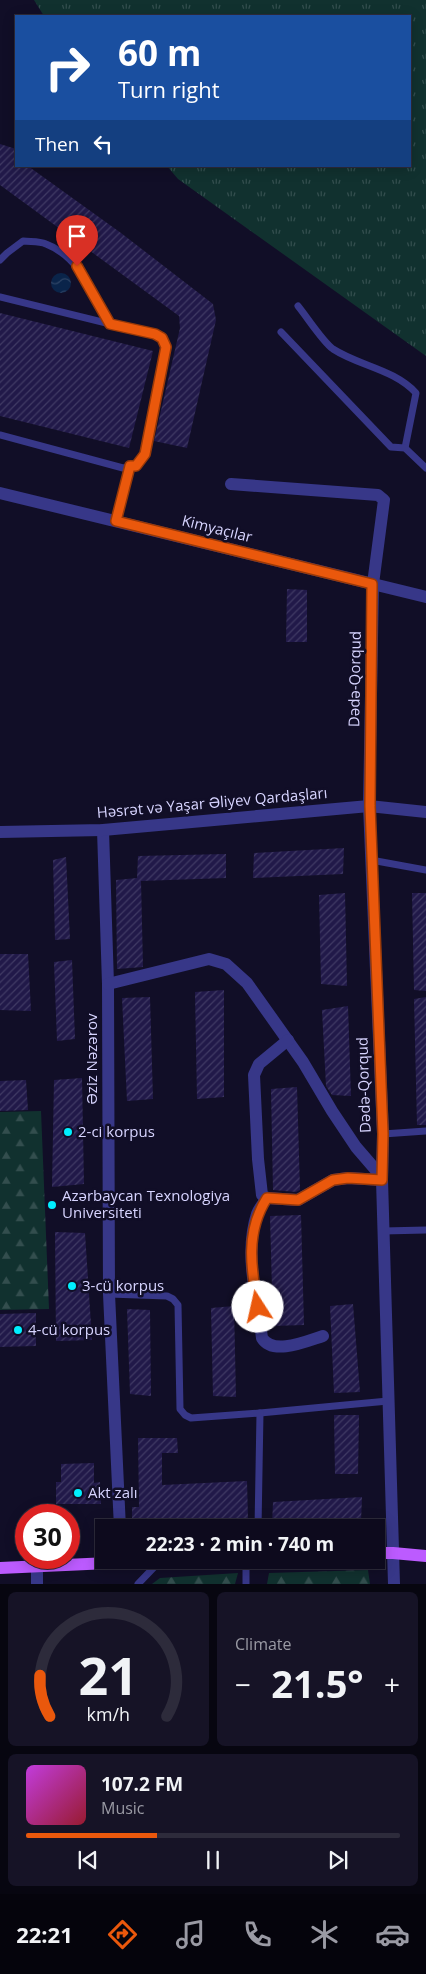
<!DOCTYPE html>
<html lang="en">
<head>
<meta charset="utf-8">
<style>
	:root { --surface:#0d0a1d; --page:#161326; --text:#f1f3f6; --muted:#9a9aa4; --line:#2d2b3b; --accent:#ea580c }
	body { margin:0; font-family:"Open Sans",sans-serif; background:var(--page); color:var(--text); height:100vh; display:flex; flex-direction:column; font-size:19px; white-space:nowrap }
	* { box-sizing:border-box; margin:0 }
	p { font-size:16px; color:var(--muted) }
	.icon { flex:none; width:28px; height:28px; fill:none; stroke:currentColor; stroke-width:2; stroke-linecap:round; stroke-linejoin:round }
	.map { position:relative; height:1584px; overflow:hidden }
	.side { display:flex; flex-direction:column; gap:8px; padding:8px; background:#070610; flex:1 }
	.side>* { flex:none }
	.hud { position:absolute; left:15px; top:15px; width:396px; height:152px; border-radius:0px; box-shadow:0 2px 12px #0003,0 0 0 1px var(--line); background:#1a4fa0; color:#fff; overflow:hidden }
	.speed { position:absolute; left:15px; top:1504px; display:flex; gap:10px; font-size:25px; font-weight:700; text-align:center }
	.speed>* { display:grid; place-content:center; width:65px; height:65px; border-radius:50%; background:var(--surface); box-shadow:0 2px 12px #0003,0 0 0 1px var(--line); line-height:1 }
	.speed .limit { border:8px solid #d22; background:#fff; color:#111 }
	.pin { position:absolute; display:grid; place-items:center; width:42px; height:42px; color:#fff; margin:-51px -21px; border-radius:50% 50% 50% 0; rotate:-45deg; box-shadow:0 0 5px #0007 }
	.pin .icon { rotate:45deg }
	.me { position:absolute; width:55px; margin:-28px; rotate:350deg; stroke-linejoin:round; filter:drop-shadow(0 0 4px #0008) }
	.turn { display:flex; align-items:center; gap:18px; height:105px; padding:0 20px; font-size:22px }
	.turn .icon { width:65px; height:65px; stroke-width:2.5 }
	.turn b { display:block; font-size:35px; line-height:42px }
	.then { display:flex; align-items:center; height:48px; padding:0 20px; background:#0003; gap:10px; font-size:19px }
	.big { font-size:38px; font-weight:700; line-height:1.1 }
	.side .widget { flex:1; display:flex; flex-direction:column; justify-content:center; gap:8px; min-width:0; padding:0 18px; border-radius:8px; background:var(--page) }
	.side .dial { align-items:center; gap:0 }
	.dial svg { height:130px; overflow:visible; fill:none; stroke:var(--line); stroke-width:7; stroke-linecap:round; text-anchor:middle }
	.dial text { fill:var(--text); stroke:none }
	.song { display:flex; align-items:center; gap:15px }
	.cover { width:60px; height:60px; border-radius:8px; background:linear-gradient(135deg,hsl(290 70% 55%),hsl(350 70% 35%)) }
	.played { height:5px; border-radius:2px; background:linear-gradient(90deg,var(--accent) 35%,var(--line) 35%) }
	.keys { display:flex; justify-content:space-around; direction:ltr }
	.heat { display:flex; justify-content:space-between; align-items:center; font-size:28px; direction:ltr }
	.side .tiles { flex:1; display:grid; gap:8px; grid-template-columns:1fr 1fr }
	.widget:last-child { grid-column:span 2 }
	.trip { position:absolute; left:95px; top:1519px; width:290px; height:50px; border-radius:0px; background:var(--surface); box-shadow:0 2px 12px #0003,0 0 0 1px var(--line); font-weight:700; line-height:50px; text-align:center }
	.dock { display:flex; height:80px; justify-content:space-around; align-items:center; background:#05040c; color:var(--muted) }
	.dock .icon { width:35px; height:35px }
	.dock .current { color:var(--accent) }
	.dock b { font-size:22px; color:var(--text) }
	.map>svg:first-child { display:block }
	.grass { fill:url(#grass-tufts) }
	.forest { fill:url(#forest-firs) }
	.water { fill:url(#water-waves) }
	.building { fill:url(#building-hatch) }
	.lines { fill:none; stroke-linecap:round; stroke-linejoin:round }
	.service { stroke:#373788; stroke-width:7 }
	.minor { stroke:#373788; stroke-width:12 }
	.tertiary { stroke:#373788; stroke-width:12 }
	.primary { stroke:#bc5bff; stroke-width:12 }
	.route-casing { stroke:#983908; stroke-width:12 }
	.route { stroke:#ea580c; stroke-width:9 }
	.poi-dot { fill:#00efff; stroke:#110e27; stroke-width:2 }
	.labels { text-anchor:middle; stroke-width:5; stroke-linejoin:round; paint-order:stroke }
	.street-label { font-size:15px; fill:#d7d4ff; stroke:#110e27 }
	.poi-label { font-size:15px; fill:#d7d4ff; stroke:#110e27; text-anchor:start }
</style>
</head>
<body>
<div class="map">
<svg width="426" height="1584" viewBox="0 0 426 1584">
	<defs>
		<pattern id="grass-tufts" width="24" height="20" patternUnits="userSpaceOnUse" patternTransform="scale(1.25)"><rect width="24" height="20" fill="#11312f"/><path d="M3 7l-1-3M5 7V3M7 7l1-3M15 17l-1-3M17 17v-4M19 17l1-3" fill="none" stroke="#334e4e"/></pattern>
		<pattern id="forest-firs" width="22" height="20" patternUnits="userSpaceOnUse" patternTransform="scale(1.25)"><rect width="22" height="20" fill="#11312f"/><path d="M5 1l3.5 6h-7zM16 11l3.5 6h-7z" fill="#334e4e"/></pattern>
		<pattern id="water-waves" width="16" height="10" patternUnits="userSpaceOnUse" patternTransform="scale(1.25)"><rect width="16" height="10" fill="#0a244a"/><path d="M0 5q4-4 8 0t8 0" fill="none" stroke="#2d4365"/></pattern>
		<pattern id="building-hatch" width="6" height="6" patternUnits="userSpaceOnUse" patternTransform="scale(1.25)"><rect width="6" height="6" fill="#211949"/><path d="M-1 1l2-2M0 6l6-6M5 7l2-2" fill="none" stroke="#403a64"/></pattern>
	</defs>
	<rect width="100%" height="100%" fill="#110e27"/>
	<path class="grass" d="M34 0H426V356L178 179 167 166H410V16H44Z"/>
	<g class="forest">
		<path d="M41 1111 49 1309 0 1310V1112Z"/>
		<path d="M368 1570 370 1584H267L269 1573Z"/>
		<path d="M238 1573 235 1584H152L160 1578Z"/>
	</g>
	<circle class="water" cx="61" cy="283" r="10"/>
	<g class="building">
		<path d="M0 144 16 149V166H28L121 233 213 304 216 320 187 448 154 441 180 328 179 316 0 185Z"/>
		<path d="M0 313 153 351 129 448 0 416Z"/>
		<path d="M287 589 307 590V642H286Z"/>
		<path d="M344 848 343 874 253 878 254 853Z"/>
		<path d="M226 854V878L141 881 143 967 117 969 116 880 137 878 138 856Z"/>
		<path d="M66 857 70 939 55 940 53 860Z"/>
		<path d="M345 893 347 986 321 984 319 895Z"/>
		<path d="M412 893H426V991L414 990Z"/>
		<path d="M0 954H28L31 1011 0 1010Z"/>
		<path d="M72 960 75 1039 57 1041 54 962Z"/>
		<path d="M224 990V1097L197 1099 195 992Z"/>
		<path d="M150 997 153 1099 127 1101 122 998Z"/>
		<path d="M426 997V1125H417L414 999Z"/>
		<path d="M348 1006 351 1096 332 1095 326 1086 322 1010Z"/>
		<path d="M82 1078 84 1184 52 1187 54 1080Z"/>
		<path d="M26 1080 28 1110 0 1111V1081Z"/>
		<path d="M297 1087 300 1190 296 1192 273 1190 271 1089Z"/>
		<path d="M301 1215 304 1325 273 1326 270 1216Z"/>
		<path d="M55 1232 85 1233 92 1340 56 1341Z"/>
		<path d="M353 1304 360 1392 334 1393 330 1306Z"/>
		<path d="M234 1306 236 1397 213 1396 211 1308Z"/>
		<path d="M127 1309 150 1310 151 1396 130 1394Z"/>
		<path d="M36 1313V1346L0 1347V1314Z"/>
		<path d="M334 1415H359L358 1474H335Z"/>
		<path d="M138 1438H177L178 1453H162V1485L247 1481 248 1519 156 1520V1524H132V1507H139Z"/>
		<path d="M94 1463V1483L100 1482 101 1504H56V1482H61V1464Z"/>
		<path d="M362 1497 361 1522 272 1526 273 1502Z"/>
	</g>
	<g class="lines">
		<g class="service">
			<path d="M0 260 7 253 23 241C31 242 39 241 46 244 80 257 93 294 110 324"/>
			<path d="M0 297 155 335 162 338 166 347 145 455 136 466 123 468 0 435"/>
			<path d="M298 306C307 317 323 342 333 349 359 366 394 369 416 393L405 448"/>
			<path d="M281 332 391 447 405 448 426 468"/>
			<path d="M116 521 130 467"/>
			<path d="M371 860 426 870"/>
			<path d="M383 1134 426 1131"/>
			<path d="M383 1231 426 1230"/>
			<path d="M109 1294 167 1296 173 1299 178 1305 180 1409 185 1415 191 1418 260 1413 388 1401"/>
			<path d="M258 1528 260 1413"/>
			<path d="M246 1560V1584"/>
			<path d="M138 1584 160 1561"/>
		</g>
		<g class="minor">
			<path d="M231 484 378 495 384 500 373 584 369 806 383 1134 382 1180 394 1584"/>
			<path d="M103 830 108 984 109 1294 120 1528"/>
			<path d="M0 832 103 830 369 806 426 812"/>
			<path d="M108 984 209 959 226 964 247 983 303 1062 332 1111 356 1147 381 1176"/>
			<path d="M288 1040 259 1064 254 1075 258 1159 262 1195 267 1198 298 1200 333 1180 348 1178 382 1180"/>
			<path d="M267 1198C264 1203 259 1208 257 1214 244 1254 257 1298 262 1338 273 1356 307 1341 323 1336"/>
			<path d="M37 1568V1584"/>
		</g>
		<path class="tertiary" d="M0 493 426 597"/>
		<g class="primary">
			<path d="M376 1553H393L426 1556"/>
			<path d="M0 1568 174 1560"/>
		</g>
	</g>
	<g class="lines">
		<defs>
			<path id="route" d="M77 266 110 324 155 334 162 338 166 347 145 454 136 466H130L116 521 372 584 370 806 383 1134 382 1180 348 1178 333 1180 298 1200 267 1198C245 1232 251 1269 258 1307"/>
		</defs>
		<use href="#route" class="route-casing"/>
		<use href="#route" class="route"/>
	</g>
	<g class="poi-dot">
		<circle cx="68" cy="1132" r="5"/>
		<circle cx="52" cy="1205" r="5"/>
		<circle cx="72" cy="1286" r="5"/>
		<circle cx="18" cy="1330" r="5"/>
		<circle cx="78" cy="1493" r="5"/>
	</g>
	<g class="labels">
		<g class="street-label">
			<text transform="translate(217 529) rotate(14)" y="5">Kimyaçılar</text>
			<text transform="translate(355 679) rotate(-89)" y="5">Dədə-Qorqud</text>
			<text transform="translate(212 803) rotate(-5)" y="5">Həsrət və Yaşar Əliyev Qardaşları</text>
			<text transform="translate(92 1059) rotate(-90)" y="5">Əziz Nəzərov</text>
			<text transform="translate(364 1085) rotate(-92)" y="5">Dədə-Qorqud</text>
		</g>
		<g class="poi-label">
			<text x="78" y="1137">2-ci korpus</text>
			<text x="62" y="1201">Azərbaycan Texnologiya<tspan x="62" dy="17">Universiteti</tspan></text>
			<text x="82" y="1291">3-cü korpus</text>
			<text x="28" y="1335">4-cü korpus</text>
			<text x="88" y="1498">Akt zalı</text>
		</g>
	</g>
</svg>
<div class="speed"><div class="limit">30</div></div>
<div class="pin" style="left:77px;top:266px;background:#d93025"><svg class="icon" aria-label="arrive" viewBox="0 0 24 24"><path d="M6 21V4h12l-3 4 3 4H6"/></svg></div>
<svg class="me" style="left:258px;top:1307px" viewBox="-20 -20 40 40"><circle r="19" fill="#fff"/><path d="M0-13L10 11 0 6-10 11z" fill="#ea580c"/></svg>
<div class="trip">22:23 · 2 min · 740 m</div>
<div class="hud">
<div class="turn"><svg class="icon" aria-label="right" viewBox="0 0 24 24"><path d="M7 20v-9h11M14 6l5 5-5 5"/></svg><div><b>60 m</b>Turn right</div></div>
<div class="then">Then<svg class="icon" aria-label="left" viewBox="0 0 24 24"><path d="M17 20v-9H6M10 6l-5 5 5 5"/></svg></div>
</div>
</div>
<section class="side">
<div class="tiles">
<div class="widget dial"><svg viewBox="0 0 100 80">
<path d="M14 69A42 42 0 1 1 86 69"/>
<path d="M14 69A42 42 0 0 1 8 44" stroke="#ea580c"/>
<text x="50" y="56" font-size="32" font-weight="700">21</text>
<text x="50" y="72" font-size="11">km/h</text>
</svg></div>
<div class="widget"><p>Climate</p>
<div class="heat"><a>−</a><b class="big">21.5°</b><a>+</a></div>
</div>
<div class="widget">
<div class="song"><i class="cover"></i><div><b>107.2 FM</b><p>Music</p></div></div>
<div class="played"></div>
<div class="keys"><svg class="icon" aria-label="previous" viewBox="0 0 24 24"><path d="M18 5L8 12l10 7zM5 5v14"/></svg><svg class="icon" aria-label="pause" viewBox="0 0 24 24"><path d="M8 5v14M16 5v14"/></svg><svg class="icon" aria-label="next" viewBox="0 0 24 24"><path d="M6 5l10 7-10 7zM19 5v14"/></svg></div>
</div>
</div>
</section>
<nav class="dock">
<b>22:21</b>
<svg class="icon current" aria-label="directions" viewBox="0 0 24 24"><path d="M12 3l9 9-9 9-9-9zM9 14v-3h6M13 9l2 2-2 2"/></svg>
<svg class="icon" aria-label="music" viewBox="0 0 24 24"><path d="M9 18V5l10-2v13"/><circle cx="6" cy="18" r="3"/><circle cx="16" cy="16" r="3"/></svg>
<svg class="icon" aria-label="phone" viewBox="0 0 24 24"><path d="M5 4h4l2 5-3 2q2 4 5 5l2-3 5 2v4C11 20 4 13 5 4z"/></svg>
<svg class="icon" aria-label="climate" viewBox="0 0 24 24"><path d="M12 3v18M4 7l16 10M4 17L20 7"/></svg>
<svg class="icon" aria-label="car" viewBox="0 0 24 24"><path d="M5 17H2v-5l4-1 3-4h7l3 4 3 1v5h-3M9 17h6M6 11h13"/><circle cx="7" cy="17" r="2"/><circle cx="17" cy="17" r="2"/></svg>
</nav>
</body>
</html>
